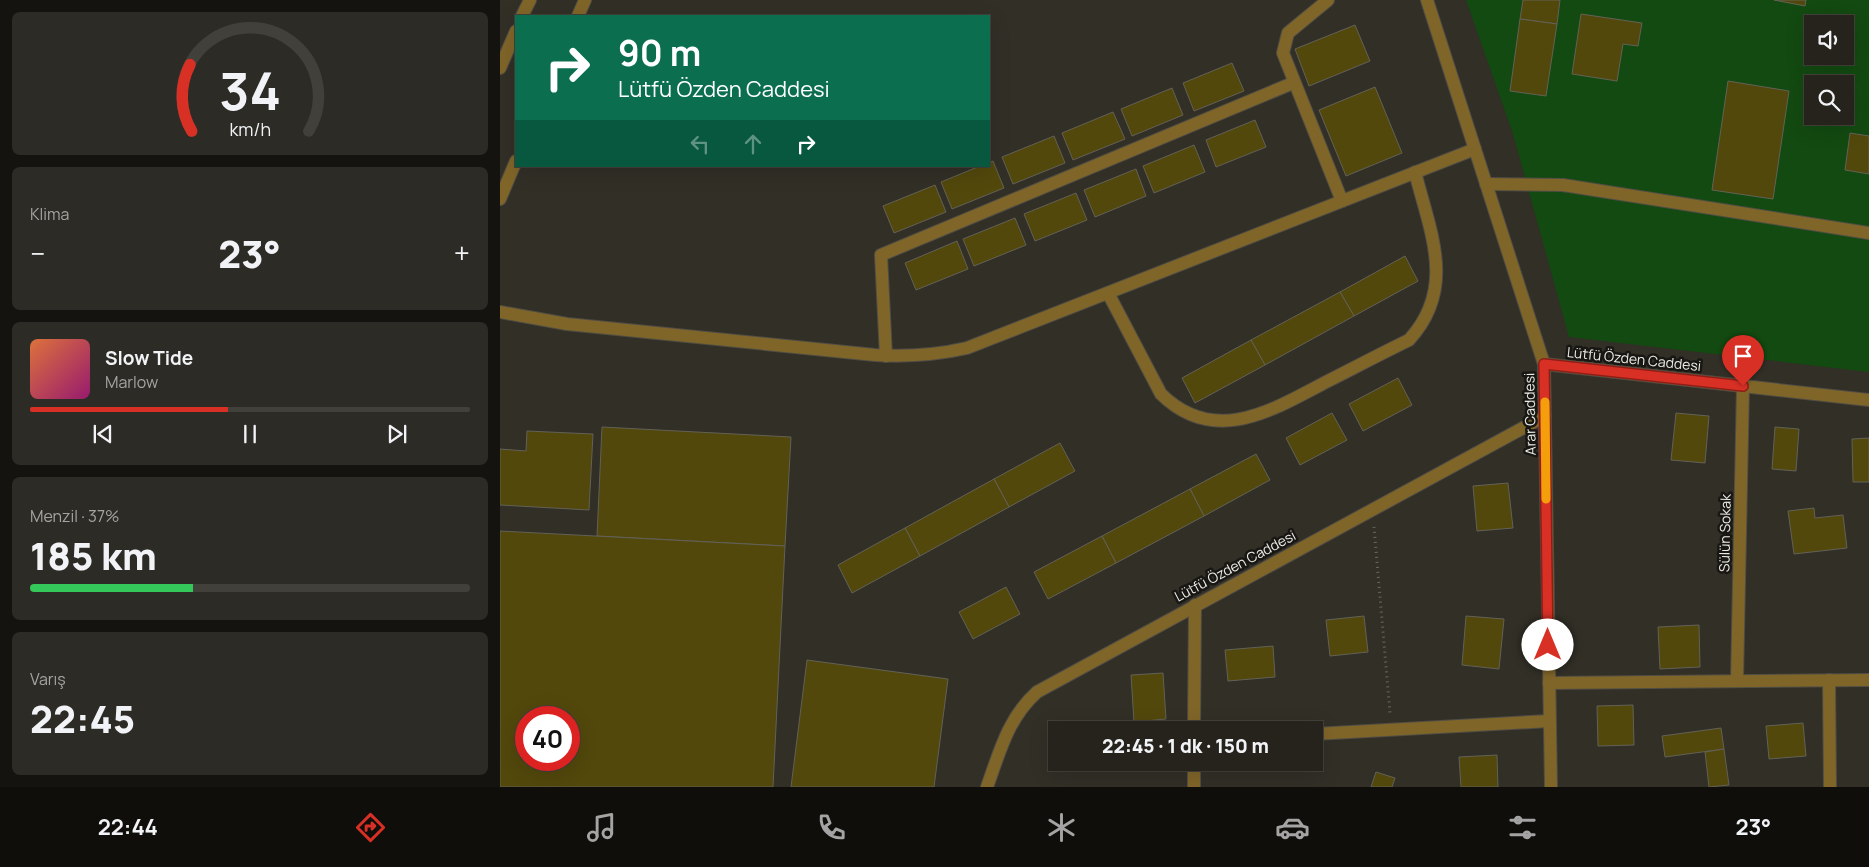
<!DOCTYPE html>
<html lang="tr">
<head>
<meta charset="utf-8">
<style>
	:root { --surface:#25231c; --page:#2d2b25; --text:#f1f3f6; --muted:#a3a4a3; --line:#42403b; --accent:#d93025 }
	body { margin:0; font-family:Manrope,sans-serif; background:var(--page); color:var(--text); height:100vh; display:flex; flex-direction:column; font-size:19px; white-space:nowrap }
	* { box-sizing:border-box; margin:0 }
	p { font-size:16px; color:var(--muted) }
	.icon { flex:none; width:28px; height:28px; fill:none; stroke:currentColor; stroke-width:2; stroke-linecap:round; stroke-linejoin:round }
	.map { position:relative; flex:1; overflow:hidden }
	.drawer { display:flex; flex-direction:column; gap:12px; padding:12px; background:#14130f; width:500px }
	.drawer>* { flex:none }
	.top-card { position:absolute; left:15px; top:15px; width:475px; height:152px; border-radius:0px; box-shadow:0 5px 20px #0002,0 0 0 1px var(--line); background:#0b6e4f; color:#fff; overflow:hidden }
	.fabs { position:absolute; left:1304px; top:15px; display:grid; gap:10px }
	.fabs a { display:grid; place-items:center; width:50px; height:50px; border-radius:0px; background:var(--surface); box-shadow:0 5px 20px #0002,0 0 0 1px var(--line); font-size:25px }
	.speed { position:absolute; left:15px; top:706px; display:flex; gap:10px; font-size:25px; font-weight:700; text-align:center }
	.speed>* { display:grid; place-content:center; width:65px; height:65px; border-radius:50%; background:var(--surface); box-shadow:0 5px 20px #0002,0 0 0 1px var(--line); line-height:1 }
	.speed .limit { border:8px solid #d22; background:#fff; color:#111 }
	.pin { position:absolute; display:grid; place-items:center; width:42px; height:42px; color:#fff; margin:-51px -21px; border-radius:50% 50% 50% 0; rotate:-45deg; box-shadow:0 0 5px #0007 }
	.pin .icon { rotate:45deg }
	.me { position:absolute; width:55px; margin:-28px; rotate:0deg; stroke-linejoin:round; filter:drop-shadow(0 0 4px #0008) }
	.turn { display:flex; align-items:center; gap:18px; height:105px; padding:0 20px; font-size:22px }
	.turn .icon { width:65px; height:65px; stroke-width:2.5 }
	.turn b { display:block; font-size:35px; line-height:42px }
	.lanes { display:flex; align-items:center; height:48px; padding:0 20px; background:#0003; justify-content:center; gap:25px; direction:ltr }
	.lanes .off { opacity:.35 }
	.big { font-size:38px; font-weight:800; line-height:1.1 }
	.drawer .card { flex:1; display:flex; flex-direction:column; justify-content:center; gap:8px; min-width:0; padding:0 18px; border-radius:8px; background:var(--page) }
	.drawer .dial { align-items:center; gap:0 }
	.dial svg { height:130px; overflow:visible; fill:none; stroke:var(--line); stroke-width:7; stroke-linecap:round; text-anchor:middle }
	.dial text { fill:var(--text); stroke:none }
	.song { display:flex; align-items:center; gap:15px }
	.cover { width:60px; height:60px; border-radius:8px; background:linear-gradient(135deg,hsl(20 70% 55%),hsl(320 70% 35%)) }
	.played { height:5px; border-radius:2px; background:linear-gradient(90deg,var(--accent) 45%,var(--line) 45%) }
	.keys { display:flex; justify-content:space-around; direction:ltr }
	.heat { display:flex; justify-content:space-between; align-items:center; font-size:28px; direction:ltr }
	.charge { height:8px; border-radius:4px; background:linear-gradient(90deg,#34c759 37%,var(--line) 0) }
	.trip { position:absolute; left:548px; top:721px; width:275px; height:50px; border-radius:0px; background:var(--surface); box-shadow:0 5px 20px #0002,0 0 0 1px var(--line); font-weight:800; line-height:50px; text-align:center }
	.dock { display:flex; height:80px; justify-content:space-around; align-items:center; background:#0f0e0b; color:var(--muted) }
	.dock .icon { width:35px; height:35px }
	.dock .on { color:var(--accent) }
	.dock b { font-size:22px; color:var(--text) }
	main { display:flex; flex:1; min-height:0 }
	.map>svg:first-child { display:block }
	.green { fill:#134a11; fill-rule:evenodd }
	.building { fill:#52480c; stroke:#636157; fill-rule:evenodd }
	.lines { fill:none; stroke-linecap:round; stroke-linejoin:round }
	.minor-casing { stroke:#4f4d45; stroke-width:14 }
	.tertiary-casing { stroke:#4f4d45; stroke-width:14 }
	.path { stroke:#6a6961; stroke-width:3; stroke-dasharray:1 4; stroke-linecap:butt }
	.minor { stroke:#806529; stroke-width:12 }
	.tertiary { stroke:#806529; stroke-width:12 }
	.route-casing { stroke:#8d1f18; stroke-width:12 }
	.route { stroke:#d93025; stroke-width:9 }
	.slow { stroke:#f59e0b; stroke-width:9 }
	.labels { text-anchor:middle; stroke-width:5; stroke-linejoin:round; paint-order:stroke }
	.street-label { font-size:14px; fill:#edece6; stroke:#181713 }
</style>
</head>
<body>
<main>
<section class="drawer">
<div class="card dial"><svg viewBox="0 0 100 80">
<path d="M14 69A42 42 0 1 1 86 69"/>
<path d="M14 69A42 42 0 0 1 13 28" stroke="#d93025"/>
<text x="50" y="56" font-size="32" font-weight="700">34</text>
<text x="50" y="72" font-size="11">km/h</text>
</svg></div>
<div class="card"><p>Klima</p>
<div class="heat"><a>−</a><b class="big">23°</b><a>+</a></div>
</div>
<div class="card">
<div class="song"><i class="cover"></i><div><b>Slow Tide</b><p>Marlow</p></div></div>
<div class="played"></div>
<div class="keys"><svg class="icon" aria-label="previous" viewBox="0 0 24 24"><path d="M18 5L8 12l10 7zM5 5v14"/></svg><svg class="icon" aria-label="pause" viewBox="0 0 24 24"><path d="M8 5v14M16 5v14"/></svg><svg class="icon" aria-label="next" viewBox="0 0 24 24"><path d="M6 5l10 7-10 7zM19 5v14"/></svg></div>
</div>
<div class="card"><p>Menzil · 37%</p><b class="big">185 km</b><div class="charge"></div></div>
<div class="card"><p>Varış</p><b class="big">22:45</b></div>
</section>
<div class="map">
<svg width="1369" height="787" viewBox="0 0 1369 787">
	<rect width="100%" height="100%" fill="#312f26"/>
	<path class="green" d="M966 0H1369V372L1069 337 1013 134ZM1312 24H1345V56H1312ZM1312 84H1345V116H1312Z"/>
	<g class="building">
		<path d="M1023 0H1060L1057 24 1020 19Z"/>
		<path d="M1274 0H1306L1305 6Z"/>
		<path d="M1081 14 1142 23 1138 46 1123 44 1117 81 1072 74Z"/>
		<path d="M1020 19 1057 24 1046 96 1010 91Z"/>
		<path d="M855 25 870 61 809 86 795 49Z"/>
		<path d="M732 63 744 91 694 111 683 83Z"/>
		<path d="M1228 81 1289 91 1273 199 1212 190Z"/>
		<path d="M875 87 902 153 846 176 819 110Z"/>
		<path d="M672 88 683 115 632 136 621 109Z"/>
		<path d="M613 112 625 139 573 160 562 133Z"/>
		<path d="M755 120 766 147 716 167 706 140Z"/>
		<path d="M1350 133 1369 136V174L1345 170Z"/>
		<path d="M554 136 565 163 513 184 502 157Z"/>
		<path d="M694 145 705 172 654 193 643 166Z"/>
		<path d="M493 161 504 188 452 209 441 182 480 166H489V163Z"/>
		<path d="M636 169 646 196 595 217 584 190Z"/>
		<path d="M435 185 446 212 394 233 383 206Z"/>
		<path d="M576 193 587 220 535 241 524 214Z"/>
		<path d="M515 218 526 245 474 266 463 239Z"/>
		<path d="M457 241 468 269 416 290 405 263Z"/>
		<path d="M905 256 918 281 854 316 840 292Z"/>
		<path d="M840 292 854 316 765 365 751 340Z"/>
		<path d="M751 340 765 365 695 403 682 378Z"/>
		<path d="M898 378 912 405 863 431 849 404Z"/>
		<path d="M832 413 847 440 800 465 786 438Z"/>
		<path d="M1176 413 1209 416 1205 463 1171 460Z"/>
		<path d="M102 427 291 437 285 546 97 536Z"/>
		<path d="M1275 427 1299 429 1296 471 1272 469Z"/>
		<path d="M27 431 93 434 89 510 0 505V449L26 451Z"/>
		<path d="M1369 438V482H1353L1352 439Z"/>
		<path d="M560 443 575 471 509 507 494 479Z"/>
		<path d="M756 454 770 480 704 516 690 489Z"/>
		<path d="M494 479 509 507 420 556 405 528Z"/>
		<path d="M1008 483 1013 528 977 531 973 486Z"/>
		<path d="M690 489 704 516 616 563 602 536Z"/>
		<path d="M1314 508 1315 518 1343 515 1347 548 1294 554 1288 511Z"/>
		<path d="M405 528 420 556 352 593 338 565Z"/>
		<path d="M0 531 285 546 273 787H0ZM26 718H69V760H26Z"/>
		<path d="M602 536 616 563 548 599 534 572Z"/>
		<path d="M506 587 520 614 473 639 459 612Z"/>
		<path d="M864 616 868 652 830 656 826 620Z"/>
		<path d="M966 616 1004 619 999 669 962 665Z"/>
		<path d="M1199 625 1200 667 1160 669 1158 627Z"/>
		<path d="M773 646 775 677 728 681 725 650Z"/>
		<path d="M307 660 448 679 434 787H291Z"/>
		<path d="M663 673 666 719 634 722 631 675Z"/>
		<path d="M1133 705 1134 745 1098 746 1097 706Z"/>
		<path d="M1303 723 1306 756 1269 759 1266 726Z"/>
		<path d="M1221 728 1224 749 1165 757 1162 736Z"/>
		<path d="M1224 749 1229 785 1209 787 1205 752Z"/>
		<path d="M997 755 998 787H961L959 757Z"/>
		<path d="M876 772 895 778 892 787H871Z"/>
	</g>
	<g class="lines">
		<defs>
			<g id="minor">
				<path d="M828 0 788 33 783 53 842 201"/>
				<path d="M22 16 30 0"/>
				<path d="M78 16 85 0"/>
				<path d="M0 68 16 31"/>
				<path d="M986 184 1063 185 1369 233"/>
				<path d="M0 199 16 161"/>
				<path d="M608 293 661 394C714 446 771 411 824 383 852 369 880 354 909 340 957 288 930 232 915 172"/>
				<path d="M0 312 67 324 375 355C407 357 436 355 467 348L975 149"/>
				<path d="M386 356 381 255 793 83"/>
				<path d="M1044 364 1369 400"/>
				<path d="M1329 680 1330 787"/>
				<path d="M1237 681 1243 386"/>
				<path d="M1049 683 1369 680"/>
				<path d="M694 730 695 605"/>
				<path d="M814 734 1049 721"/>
				<path d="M487 787C500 751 508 718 537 692L1045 416"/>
				<path d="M694 787V762"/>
			</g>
			<path id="tertiary" d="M927 0 1044 364 1051 787"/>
		</defs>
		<use href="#minor" class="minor-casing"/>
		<use href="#tertiary" class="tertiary-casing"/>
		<path class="path" d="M874 527 890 713"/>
		<use href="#minor" class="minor"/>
		<use href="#tertiary" class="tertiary"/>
	</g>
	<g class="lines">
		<defs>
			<path id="route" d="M1048 645 1044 364 1243 386"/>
		</defs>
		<use href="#route" class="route-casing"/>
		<use href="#route" class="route"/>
		<path class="slow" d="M1045 402 1046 499"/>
	</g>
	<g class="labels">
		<g class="street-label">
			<text transform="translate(1134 359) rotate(6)" y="5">Lütfü Özden Caddesi</text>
			<text transform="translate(1030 414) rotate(-91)" y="5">Arar Caddesi</text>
			<text transform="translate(1225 533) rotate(-89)" y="5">Sülün Sokak</text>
			<text transform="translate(735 566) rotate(-28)" y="5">Lütfü Özden Caddesi</text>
		</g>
	</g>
</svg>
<div class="fabs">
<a><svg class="icon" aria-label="sound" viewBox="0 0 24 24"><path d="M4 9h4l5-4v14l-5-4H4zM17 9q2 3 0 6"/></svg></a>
<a><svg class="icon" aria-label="search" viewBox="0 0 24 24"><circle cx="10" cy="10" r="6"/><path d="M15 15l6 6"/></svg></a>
</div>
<div class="speed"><div class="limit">40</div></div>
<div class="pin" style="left:1243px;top:386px;background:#d93025"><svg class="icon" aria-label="arrive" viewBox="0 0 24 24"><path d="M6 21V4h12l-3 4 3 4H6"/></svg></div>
<svg class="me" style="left:1048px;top:645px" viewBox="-20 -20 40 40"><circle r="19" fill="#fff"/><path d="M0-13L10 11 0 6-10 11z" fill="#d93025"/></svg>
<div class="trip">22:45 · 1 dk · 150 m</div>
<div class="top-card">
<div class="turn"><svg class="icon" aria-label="right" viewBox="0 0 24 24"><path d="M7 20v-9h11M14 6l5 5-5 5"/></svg><div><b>90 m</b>Lütfü Özden Caddesi</div></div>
<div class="lanes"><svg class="icon off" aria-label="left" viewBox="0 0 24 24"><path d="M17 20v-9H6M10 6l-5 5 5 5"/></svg><svg class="icon off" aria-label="ahead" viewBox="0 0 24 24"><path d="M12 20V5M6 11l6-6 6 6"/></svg><svg class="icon" aria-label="right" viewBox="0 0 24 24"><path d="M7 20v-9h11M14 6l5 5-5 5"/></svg></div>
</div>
</div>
</main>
<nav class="dock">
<b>22:44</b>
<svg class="icon on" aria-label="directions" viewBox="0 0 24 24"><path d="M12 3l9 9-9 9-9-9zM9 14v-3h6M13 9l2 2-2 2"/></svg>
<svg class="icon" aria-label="music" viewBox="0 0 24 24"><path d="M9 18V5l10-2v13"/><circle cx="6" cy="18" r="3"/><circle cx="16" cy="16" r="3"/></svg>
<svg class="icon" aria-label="phone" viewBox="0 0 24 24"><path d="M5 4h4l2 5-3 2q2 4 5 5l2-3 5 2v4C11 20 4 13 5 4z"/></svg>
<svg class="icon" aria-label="climate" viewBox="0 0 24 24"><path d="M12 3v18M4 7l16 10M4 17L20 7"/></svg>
<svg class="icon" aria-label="car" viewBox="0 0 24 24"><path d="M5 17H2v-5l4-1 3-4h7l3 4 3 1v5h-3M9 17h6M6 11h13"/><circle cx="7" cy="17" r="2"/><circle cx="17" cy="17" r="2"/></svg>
<svg class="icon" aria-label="filters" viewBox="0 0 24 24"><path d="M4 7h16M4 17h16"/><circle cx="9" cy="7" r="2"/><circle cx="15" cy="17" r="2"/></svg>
<b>23°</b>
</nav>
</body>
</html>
